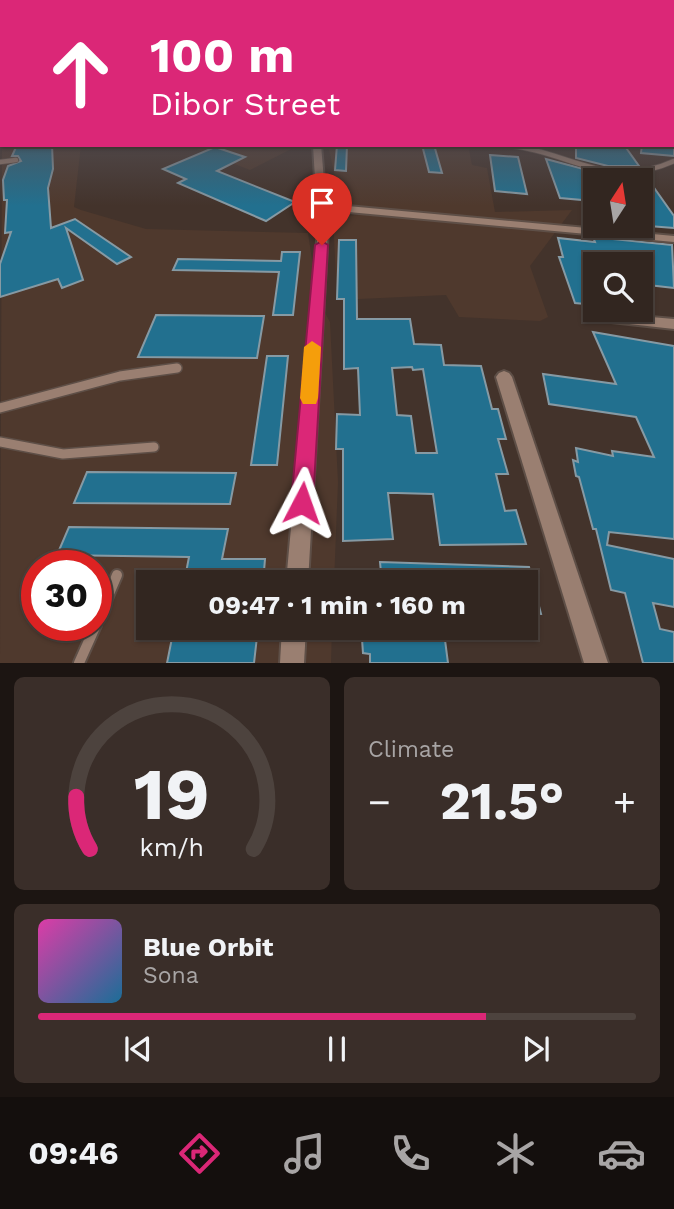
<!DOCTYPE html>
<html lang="en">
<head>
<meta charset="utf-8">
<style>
	:root { --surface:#322620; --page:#3a2e29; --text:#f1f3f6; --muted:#a8a5a5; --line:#4d433e; --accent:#db2777 }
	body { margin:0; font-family:"Work Sans",sans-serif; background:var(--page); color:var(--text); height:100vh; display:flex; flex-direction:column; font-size:26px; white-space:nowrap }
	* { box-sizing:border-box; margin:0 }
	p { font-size:23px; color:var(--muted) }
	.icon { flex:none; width:38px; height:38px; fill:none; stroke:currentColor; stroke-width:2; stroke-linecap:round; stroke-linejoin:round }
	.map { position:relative; height:663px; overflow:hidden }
	.side { display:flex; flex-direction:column; gap:14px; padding:14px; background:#1c1512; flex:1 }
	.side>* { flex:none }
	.guide { position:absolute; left:0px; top:0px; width:676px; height:147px; box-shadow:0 2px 5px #0004,0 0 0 2px var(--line); background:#db2777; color:#fff; overflow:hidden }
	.needle { width:46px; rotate:12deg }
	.tools { position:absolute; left:583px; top:168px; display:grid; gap:14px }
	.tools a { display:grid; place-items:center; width:70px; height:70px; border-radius:0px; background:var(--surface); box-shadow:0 2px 5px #0004,0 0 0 2px var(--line); font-size:35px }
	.speed { position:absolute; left:21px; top:550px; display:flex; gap:14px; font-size:35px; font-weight:700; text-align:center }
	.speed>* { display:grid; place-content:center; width:91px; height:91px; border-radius:50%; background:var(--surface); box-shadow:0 2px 5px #0004,0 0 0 2px var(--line); line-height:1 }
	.speed .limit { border:10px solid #d22; background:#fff; color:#111 }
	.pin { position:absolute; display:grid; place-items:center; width:60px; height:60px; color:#fff; margin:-72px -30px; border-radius:50% 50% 50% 0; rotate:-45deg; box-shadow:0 0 7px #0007 }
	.pin .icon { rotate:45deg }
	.me { position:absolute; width:77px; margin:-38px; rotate:4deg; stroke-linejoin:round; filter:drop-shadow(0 0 5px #0008) }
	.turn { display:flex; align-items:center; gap:24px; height:147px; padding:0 35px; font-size:32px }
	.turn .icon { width:91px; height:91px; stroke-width:2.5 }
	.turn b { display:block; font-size:49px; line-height:60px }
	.big { font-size:52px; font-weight:700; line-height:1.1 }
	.side .widget { flex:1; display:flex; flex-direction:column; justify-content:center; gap:10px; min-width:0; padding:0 24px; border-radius:10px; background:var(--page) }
	.side .dial { align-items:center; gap:0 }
	.dial svg { height:182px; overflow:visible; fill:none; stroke:var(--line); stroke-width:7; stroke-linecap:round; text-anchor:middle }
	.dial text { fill:var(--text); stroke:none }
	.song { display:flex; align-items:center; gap:21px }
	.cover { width:84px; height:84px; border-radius:10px; background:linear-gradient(135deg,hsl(320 70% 55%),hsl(200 70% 35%)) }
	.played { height:7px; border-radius:4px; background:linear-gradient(90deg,var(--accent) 75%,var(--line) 75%) }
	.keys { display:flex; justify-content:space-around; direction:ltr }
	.heat { display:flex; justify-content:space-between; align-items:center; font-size:38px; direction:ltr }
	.side .tiles { flex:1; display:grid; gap:14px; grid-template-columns:1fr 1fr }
	.widget:last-child { grid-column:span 2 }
	.trip { position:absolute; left:136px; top:570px; width:402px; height:70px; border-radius:0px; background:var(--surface); box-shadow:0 2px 5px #0004,0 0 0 2px var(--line); font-weight:700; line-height:70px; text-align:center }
	.tab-bar { display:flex; height:112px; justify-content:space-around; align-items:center; background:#140f0d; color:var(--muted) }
	.tab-bar .icon { width:49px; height:49px }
	.tab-bar .selected { color:var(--accent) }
	.tab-bar b { font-size:32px; color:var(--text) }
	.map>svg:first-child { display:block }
	.built { fill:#4f392d; fill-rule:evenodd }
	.building { fill:#22708f; stroke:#869aa4; stroke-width:2; fill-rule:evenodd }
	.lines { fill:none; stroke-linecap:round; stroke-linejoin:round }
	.lane-far2-casing { stroke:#5e4f47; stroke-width:6 }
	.lane-far1-casing { stroke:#5e4f47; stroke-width:12 }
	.lane-casing { stroke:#5e4f47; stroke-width:14 }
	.street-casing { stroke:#5e4f47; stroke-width:4 }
	.primary-casing { stroke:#5e4f47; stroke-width:3 }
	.lane-far2 { stroke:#9a7f71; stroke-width:4.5 }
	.lane-far1 { stroke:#9a7f71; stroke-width:9 }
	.lane { stroke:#9a7f71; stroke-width:10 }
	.street { fill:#9a7f71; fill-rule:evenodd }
	.primary { fill:#fdc6a8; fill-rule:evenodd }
	.route { fill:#db2777; stroke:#8e194d; stroke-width:2 }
	.slow { fill:#f59e0b }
</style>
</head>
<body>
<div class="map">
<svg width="674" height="663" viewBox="0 0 674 663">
	<rect width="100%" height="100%" fill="#43332b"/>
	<g class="built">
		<path d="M2 134V145H81L74 207 81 210 146 229 308 233 318 300 330 322 338 482 334 583H149V628H332L331 663H0ZM37 565H96V625H37Z"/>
		<path d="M186 145H299L250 170Z"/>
		<path d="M328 145H468L472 165 487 168 495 212 572 210 530 266 548 317 540 321 459 317 446 295 337 300 333 216 418 213 341 205Z"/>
	</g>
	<g class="building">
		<path d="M17 145H52L53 169 48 188 51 228 75 219 131 257 117 264 66 228 83 280 62 288 58 279 0 297V264L11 232 5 233 7 200H4L3 180 8 166 21 161 18 156H12Z"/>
		<path d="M337 145H347L346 171 335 170Z"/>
		<path d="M422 145H434L442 173 429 172Z"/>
		<path d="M576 145H624L639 166H608L576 158Z"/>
		<path d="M642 145H674V156L641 153Z"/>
		<path d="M215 147 245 157 217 171 295 202 266 221 178 183 186 179 163 169Z"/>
		<path d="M490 155 518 157 527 194 495 191Z"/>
		<path d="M546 159 606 175H645L674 216V228L649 226 640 213V180H585L594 201 560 198Z"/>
		<path d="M593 237 672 245 674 288 640 284V264H595V305L575 303 559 257H563L558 238 595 242Z"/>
		<path d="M339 240H356L357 319H410L414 344 441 345 444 365 481 366 492 409H498L506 439H498L508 474H496L505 511 516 510 526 544 440 545 433 494 397 493H388L393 539 343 541V449H336L337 414 360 415 358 368 344 369V299H337ZM412 367 413 370 423 369 437 453H416L411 416 397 415 392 368Z"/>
		<path d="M282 252H300L293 315H273L279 272 173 270 178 259 281 261Z"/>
		<path d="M156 315 264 316 257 358 138 357Z"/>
		<path d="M593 332 674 346V539L609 532 607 545 674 559V607L653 603 660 629 674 632V663H643L625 593 611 590 596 529H593L579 477 576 476 573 460 578 462 576 448 613 456 612 451 654 457 636 417 549 404 543 374 616 384Z"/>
		<path d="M267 356H288L277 465H251Z"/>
		<path d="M87 472 236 473 230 504 74 503Z"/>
		<path d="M69 527 228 529 222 559H265L263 583H184L189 557 57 555Z"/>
		<path d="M380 562 529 567 541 614 527 613V583H382Z"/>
		<path d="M174 628H258L254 663H167Z"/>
		<path d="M362 639 445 640 448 663H370V654L363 653Z"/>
	</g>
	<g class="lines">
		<defs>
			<g id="lane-far2">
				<path d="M501 145C568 149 606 192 674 161"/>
				<path d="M352 146 411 145"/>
				<path d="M0 162 16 160"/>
			</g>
			<g id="lane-far1">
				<path d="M0 408 120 376 177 368"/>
				<path d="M0 442 63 454 154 447"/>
			</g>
			<g id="lane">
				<path d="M96 624 117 575"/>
				<path d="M79 663 96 625"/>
			</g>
			<g id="street">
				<path d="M313 145H321L326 204 674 236V242L327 210 328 230 308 583H286L318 230Z"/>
				<path d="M616 314 674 319V329L611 322 609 319 611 316Z"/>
				<path d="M504 371 509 373 512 377 608 663H584L496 377 499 373Z"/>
				<path d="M282 628H306L304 663H280Z"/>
			</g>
			<path id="primary" d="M2 132V138L0 139V133Z"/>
		</defs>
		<use href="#lane-far2" class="lane-far2-casing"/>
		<use href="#lane-far1" class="lane-far1-casing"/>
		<use href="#lane" class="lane-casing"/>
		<use href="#street" class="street-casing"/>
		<use href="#primary" class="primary-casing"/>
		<use href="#lane-far2" class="lane-far2"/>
		<use href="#lane-far1" class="lane-far1"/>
		<use href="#lane" class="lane"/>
		<use href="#street" class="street"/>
		<use href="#primary" class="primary"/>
	</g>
	<linearGradient id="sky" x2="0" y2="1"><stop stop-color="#251c18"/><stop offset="0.55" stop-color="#555055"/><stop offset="1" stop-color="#555055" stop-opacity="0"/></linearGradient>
	<rect width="674" height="206" fill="url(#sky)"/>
	<path class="route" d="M322 241 328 245 313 503 310 511 302 514 295 511 291 503 315 245Z"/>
	<path class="slow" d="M312 341 321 347 318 398 316 404H303L300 398 304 347Z"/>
</svg>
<div class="tools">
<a><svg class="needle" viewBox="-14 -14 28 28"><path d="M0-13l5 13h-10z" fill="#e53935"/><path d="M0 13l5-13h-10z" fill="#a8a5a5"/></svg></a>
<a><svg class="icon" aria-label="search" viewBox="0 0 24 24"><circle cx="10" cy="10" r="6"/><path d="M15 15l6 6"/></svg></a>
</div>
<div class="speed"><div class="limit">30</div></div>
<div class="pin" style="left:322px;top:245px;background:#d93025"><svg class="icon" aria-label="arrive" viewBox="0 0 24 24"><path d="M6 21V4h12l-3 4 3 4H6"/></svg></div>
<svg class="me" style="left:302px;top:503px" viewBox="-20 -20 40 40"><path d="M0-17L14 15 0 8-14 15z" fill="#db2777" stroke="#fff" stroke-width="4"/></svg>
<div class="trip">09:47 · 1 min · 160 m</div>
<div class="guide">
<div class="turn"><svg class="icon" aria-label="ahead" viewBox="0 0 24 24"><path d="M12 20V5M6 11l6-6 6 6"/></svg><div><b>100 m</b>Dibor Street</div></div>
</div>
</div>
<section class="side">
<div class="tiles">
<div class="widget dial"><svg viewBox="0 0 100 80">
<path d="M14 69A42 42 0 1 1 86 69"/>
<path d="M14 69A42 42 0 0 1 8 46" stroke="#db2777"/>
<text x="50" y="56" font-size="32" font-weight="700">19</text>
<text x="50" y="72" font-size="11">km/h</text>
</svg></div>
<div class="widget"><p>Climate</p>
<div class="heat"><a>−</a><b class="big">21.5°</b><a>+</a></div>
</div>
<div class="widget">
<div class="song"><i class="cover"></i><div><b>Blue Orbit</b><p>Sona</p></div></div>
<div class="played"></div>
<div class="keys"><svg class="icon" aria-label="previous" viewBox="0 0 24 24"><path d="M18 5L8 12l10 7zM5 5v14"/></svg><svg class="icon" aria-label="pause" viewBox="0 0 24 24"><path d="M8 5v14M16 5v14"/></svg><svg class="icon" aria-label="next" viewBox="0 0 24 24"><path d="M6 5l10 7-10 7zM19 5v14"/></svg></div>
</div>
</div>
</section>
<nav class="tab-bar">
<b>09:46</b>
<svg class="icon selected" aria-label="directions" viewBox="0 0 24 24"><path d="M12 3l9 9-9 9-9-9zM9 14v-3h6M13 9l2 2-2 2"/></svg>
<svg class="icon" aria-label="music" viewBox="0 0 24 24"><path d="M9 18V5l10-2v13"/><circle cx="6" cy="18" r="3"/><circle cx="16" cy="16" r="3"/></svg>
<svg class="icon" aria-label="phone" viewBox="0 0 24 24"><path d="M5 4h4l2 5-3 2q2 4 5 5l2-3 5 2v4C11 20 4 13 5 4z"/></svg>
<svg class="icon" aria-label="climate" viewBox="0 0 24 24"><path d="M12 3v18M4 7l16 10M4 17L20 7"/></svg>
<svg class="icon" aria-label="car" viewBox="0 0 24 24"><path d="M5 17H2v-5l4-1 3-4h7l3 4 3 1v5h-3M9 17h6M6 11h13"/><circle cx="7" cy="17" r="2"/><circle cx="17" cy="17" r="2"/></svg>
</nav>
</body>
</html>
